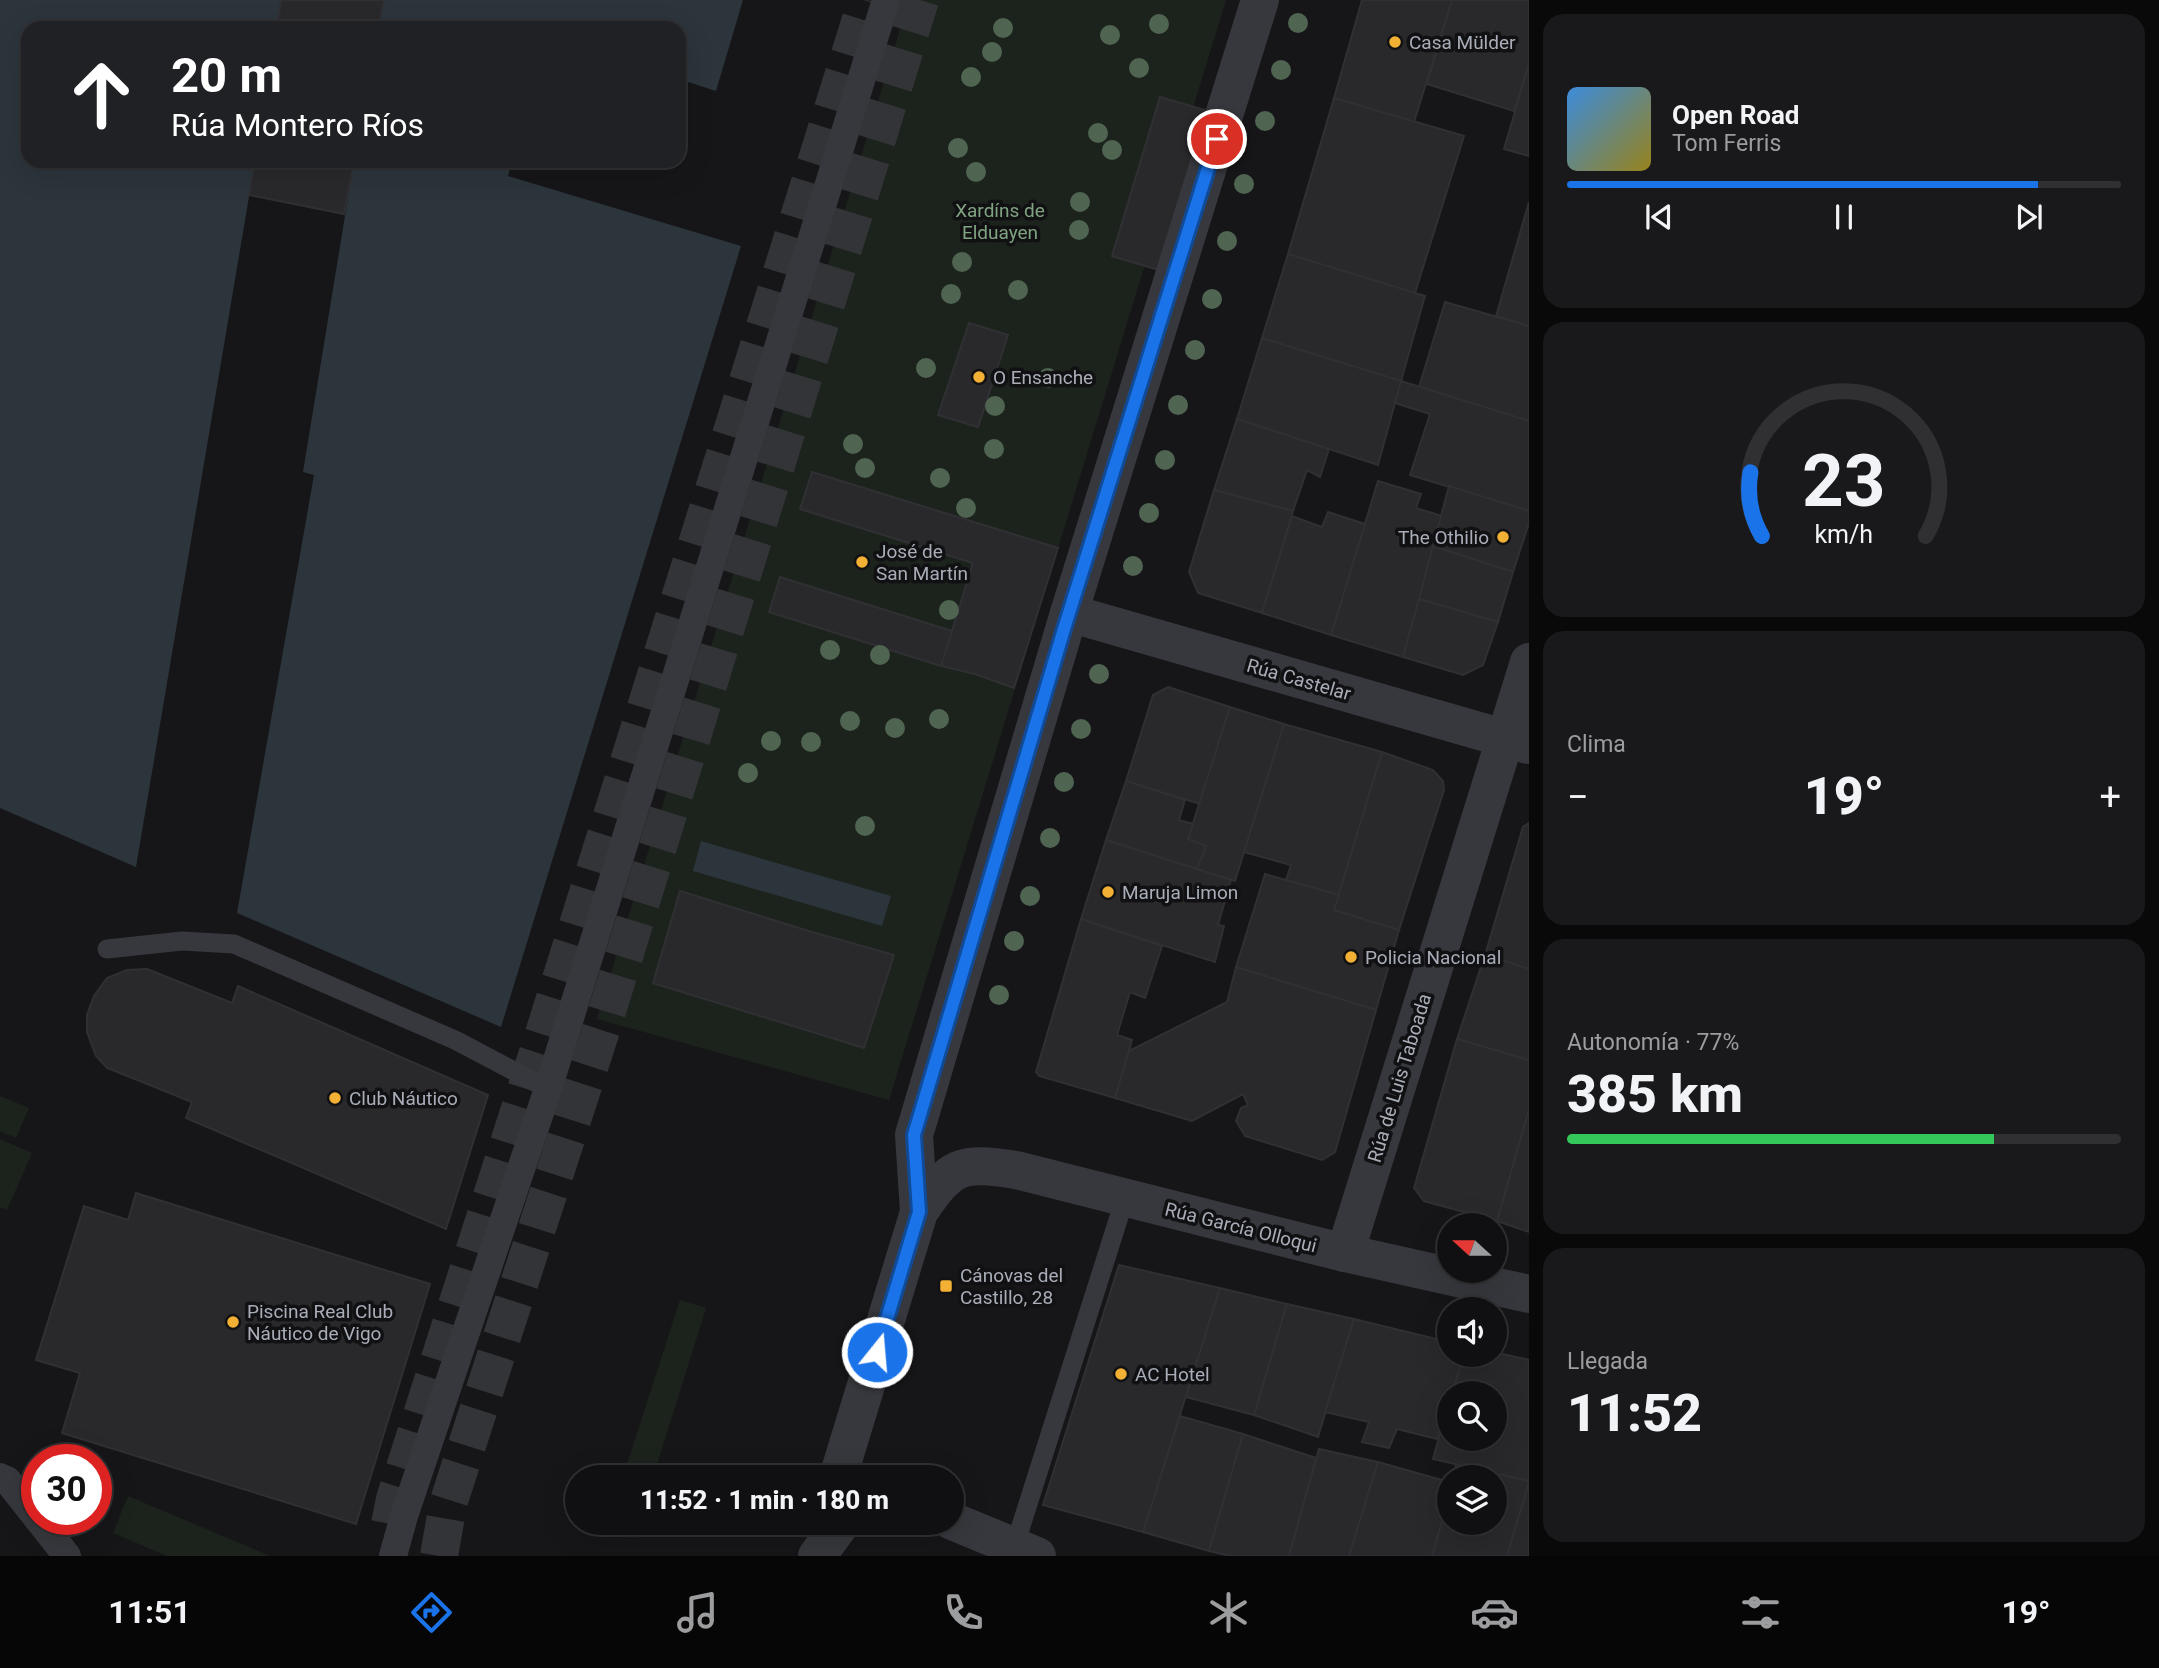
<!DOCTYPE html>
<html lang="es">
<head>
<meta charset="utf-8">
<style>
	:root { --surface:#101012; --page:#19191b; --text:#f1f3f6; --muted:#9c9d9f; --line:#303032; --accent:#1a73e8 }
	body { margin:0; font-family:Roboto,sans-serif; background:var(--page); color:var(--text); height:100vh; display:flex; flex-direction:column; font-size:26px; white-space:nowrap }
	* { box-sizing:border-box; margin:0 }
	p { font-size:23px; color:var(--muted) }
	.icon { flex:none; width:38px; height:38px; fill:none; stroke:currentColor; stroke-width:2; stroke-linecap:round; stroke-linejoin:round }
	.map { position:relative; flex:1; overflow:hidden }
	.sheet { display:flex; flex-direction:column; gap:14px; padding:14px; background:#09090a; width:630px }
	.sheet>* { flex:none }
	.hud { position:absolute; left:21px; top:21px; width:665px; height:147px; border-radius:21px; box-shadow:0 7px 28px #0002,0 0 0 2px var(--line); background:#202124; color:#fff; overflow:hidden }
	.needle { width:46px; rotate:291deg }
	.controls { position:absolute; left:1437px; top:1213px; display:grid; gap:14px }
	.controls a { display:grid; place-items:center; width:70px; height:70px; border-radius:50%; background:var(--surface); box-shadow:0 7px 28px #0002,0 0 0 2px var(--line); font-size:35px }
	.speed { position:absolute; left:21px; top:1444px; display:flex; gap:14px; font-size:35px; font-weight:700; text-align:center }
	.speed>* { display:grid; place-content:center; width:91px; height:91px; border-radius:50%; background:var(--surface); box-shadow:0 7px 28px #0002,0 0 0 2px var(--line); line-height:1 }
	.speed .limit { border:10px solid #d22; background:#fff; color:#111 }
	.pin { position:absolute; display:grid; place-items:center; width:60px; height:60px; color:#fff; margin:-30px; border:4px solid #fff; border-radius:50%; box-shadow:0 2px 7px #0007 }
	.me { position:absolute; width:77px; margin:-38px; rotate:17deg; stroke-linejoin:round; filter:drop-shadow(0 0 5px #0008) }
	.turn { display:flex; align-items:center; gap:24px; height:147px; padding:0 35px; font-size:32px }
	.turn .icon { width:91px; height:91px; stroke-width:2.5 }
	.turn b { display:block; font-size:49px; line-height:60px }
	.big { font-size:52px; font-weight:800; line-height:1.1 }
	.sheet .card { flex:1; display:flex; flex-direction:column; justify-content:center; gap:10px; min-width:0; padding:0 24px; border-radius:21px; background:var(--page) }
	.sheet .dial { align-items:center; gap:0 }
	.dial svg { height:182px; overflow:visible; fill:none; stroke:var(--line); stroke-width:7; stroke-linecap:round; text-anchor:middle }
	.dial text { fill:var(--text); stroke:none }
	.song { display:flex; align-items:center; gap:21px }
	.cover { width:84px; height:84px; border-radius:10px; background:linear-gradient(135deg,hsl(210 70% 55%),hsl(50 70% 35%)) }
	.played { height:7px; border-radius:4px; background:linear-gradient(90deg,var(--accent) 85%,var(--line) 85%) }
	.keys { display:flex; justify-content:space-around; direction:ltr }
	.heat { display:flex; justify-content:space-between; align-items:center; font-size:38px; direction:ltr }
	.charge { height:10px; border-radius:5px; background:linear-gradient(90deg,#34c759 77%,var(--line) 0) }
	.trip { position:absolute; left:565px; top:1465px; width:399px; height:70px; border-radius:35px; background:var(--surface); box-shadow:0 7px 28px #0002,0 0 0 2px var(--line); font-weight:800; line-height:70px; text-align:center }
	.tab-bar { display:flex; height:112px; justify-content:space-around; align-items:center; background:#060607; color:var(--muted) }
	.tab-bar .icon { width:49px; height:49px }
	.tab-bar .selected { color:var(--accent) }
	.tab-bar b { font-size:32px; color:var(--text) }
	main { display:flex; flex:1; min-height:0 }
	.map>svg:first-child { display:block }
	.green { fill:#1c231d }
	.water { fill:#2c353c }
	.building { fill:#29292c; stroke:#303034; stroke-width:2 }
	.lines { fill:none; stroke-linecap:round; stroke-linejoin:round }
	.primary-tunnel { stroke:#333438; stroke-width:38; stroke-dasharray:38 19; stroke-linecap:butt }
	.service { stroke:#37383d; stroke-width:19 }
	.pedestrian { stroke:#37383d; stroke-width:28 }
	.minor { stroke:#37383d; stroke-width:38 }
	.tree { fill:#506452 }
	.route-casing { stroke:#114b97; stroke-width:18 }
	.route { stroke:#1a73e8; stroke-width:12 }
	.poi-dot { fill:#f2b134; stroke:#111113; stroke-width:2.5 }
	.labels { text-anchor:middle; stroke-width:7; stroke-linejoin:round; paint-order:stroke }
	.poi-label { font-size:19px; fill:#a8adb8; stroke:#111113; text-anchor:start }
	.park-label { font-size:19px; fill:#7fa381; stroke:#111113 }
	.street-label { font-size:19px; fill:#a8adb8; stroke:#111113 }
</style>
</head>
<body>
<main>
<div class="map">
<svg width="1529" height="1556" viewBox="0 0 1529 1556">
	<rect width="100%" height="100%" fill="#161618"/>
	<g class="green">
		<path d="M909 0H1226L889 1100 597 1019Z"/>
		<path d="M0 1096 29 1108 16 1138 0 1131Z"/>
		<path d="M0 1139 32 1153 7 1210 0 1207Z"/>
		<path d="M680 1300 706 1308 653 1477H623Z"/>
		<path d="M128 1496 270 1556H167L113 1533Z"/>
		<path d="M609 1522H638V1523L633 1538 607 1529Z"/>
	</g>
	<g class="water">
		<path d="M0 0H281L277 28H28V161H255L136 867 0 808Z"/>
		<path d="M384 0H743L716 91 679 79V28H378Z"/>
		<path d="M354 161H512L508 176 741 246 501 1027 237 913 314 475 303 472Z"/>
		<path d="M701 841 891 896 882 926 693 871Z"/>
	</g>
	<g class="building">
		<path d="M281 0H384L378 28H277Z"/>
		<path d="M1362 0H1452L1414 122 1334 98Z"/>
		<path d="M1452 0H1529V64L1514 111 1427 84Z"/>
		<path d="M1529 64V156L1504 149Z"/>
		<path d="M1160 97 1211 112 1162 271 1112 256Z"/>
		<path d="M1334 98 1464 136 1415 293 1288 254Z"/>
		<path d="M255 161H354L344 214 249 195Z"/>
		<path d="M1529 202V326L1496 316Z"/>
		<path d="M1288 254 1425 296 1401 381 1262 338Z"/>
		<path d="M1445 302 1529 326V421L1419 387Z"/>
		<path d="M969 323 1008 335 978 427 938 415Z"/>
		<path d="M1262 338 1401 381 1378 465 1237 419Z"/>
		<path d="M1401 381 1529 421V511L1410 475 1430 414 1395 403Z"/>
		<path d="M1237 419 1329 449 1320 477 1307 470 1293 511 1214 490Z"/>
		<path d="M812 472 1058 548 1014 688 975 674 941 666 973 563 800 509Z"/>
		<path d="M1378 481 1421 494 1416 508 1442 516 1403 657 1331 635Z"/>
		<path d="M1449 486 1529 511V523L1513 572 1433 546Z"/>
		<path d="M1214 490 1293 511 1262 613 1198 593 1189 572Z"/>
		<path d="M1328 512 1365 524 1331 635 1262 613 1292 516 1322 527Z"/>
		<path d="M1433 546 1513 572 1498 622 1419 599Z"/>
		<path d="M780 577 952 631 941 666 769 612Z"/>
		<path d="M1419 599 1498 622 1483 665 1463 675 1403 657Z"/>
		<path d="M1168 687 1230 707 1200 804 1126 781 1153 695Z"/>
		<path d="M1230 707 1284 724 1235 881 1197 869 1206 846 1188 839Z"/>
		<path d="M1284 724 1382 752 1339 895 1286 880 1291 865 1244 852Z"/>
		<path d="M1382 752 1433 770 1443 781 1444 790 1399 930 1334 910Z"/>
		<path d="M1126 781 1185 800 1179 820 1193 824 1188 839 1206 846 1197 869 1106 840Z"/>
		<path d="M1529 823V969L1485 955 1523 827Z"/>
		<path d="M1106 840 1231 880 1218 925 1224 926 1215 962 1081 919Z"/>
		<path d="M1265 874 1339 895 1334 910 1399 930 1376 1010 1236 967Z"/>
		<path d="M680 891 812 932 894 955 864 1048 653 983Z"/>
		<path d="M1081 919 1162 946 1145 998 1130 992 1117 1035 1132 1040 1115 1098 1039 1076 1036 1072Z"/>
		<path d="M1485 955 1529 969V1060L1457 1039Z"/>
		<path d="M1236 967 1376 1010 1335 1152 1322 1160 1245 1136 1236 1121 1241 1108 1248 1105 1243 1094 1192 1121 1115 1098 1129 1051 1227 1002Z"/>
		<path d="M147 969 232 1003 238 986 488 1095 446 1229 186 1118 192 1102 107 1068 96 1056 87 1032V1015L94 996 107 978 127 970Z"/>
		<path d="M1457 1039 1529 1060V1109L1497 1221 1424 1201 1414 1188Z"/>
		<path d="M1529 1109V1232L1497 1221Z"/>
		<path d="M136 1193 430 1284 356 1524 62 1433 80 1373 36 1360 84 1206 128 1220Z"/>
		<path d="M1119 1265 1220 1288 1143 1532 1043 1505Z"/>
		<path d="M1220 1288 1287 1304 1254 1415 1186 1397Z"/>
		<path d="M1287 1304 1354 1319 1318 1437 1254 1415Z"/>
		<path d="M1354 1319 1449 1342V1354H1464L1452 1393H1449V1402L1437 1439 1397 1429 1389 1448 1362 1442 1369 1422 1325 1412Z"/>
		<path d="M1494 1352 1529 1360V1481L1433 1459 1449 1402V1438H1494V1393H1452L1464 1354H1494Z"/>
		<path d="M1180 1416 1243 1434 1209 1551 1143 1532Z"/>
		<path d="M1243 1434 1316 1458 1289 1556H1231L1209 1551Z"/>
		<path d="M1319 1449 1378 1462 1349 1556H1289Z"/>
		<path d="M1378 1462 1449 1482V1497L1432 1556H1349Z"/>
		<path d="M1456 1465 1529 1481 1507 1556H1432L1449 1497V1522H1494V1477H1454Z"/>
		<path d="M1529 1483V1556H1507Z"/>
	</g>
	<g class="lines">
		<g class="primary-tunnel">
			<path d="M390 1524 395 1499 543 1037 867 0"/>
			<path d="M439 1556 448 1504 603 1024 920 0"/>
		</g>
		<g class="service">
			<path d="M107 949 182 941 234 944 455 1040 548 1089"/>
			<path d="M1014 1548 1125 1198"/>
		</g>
		<g class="pedestrian">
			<path d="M0 1477 7 1480 37 1518"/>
			<path d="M38 1519 67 1556"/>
			<path d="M393 1556 404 1516 548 1089 886 0"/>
		</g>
		<g class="minor">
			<path d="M1069 613 1528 745"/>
			<path d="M919 1212 914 1135 1069 613 1260 0"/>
			<path d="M1345 1253 1529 662"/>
			<path d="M838 1477 919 1212C951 1165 960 1161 1016 1170L1345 1253 1529 1294"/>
			<path d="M952 1521 1037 1556"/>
			<path d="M817 1556 842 1522"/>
		</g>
	</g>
	<g class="tree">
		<circle cx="1298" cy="23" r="10"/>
		<circle cx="1159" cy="24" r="10"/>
		<circle cx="1003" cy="28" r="10"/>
		<circle cx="1110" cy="35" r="10"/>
		<circle cx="992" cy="52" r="10"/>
		<circle cx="1139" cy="68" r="10"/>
		<circle cx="1281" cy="70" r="10"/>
		<circle cx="971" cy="77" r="10"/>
		<circle cx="1265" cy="121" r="10"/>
		<circle cx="1098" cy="133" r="10"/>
		<circle cx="958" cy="148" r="10"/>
		<circle cx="1112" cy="150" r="10"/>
		<circle cx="976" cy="172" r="10"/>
		<circle cx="1244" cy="184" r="10"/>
		<circle cx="1080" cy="202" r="10"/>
		<circle cx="1079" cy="230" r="10"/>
		<circle cx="1227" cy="241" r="10"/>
		<circle cx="962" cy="262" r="10"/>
		<circle cx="1018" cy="290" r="10"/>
		<circle cx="951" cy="294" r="10"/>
		<circle cx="1212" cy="299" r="10"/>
		<circle cx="1195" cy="350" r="10"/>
		<circle cx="926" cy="368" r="10"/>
		<circle cx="1048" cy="378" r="10"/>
		<circle cx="1178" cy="405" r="10"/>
		<circle cx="995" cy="406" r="10"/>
		<circle cx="853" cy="444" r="10"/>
		<circle cx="994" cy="449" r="10"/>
		<circle cx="1165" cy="460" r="10"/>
		<circle cx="865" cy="468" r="10"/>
		<circle cx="940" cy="478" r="10"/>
		<circle cx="966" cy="508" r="10"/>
		<circle cx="1149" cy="513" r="10"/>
		<circle cx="1133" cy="566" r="10"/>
		<circle cx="949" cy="610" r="10"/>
		<circle cx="830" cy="650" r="10"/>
		<circle cx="880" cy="655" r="10"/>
		<circle cx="1099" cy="674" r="10"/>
		<circle cx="939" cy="719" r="10"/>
		<circle cx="850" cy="721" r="10"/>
		<circle cx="895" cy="728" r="10"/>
		<circle cx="1081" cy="729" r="10"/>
		<circle cx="771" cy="741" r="10"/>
		<circle cx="811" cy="742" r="10"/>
		<circle cx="748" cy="773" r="10"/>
		<circle cx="1064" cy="782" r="10"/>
		<circle cx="865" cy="826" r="10"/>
		<circle cx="1050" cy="838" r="10"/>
		<circle cx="1030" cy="896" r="10"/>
		<circle cx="1014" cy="941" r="10"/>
		<circle cx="999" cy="995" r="10"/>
	</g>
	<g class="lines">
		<defs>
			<path id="route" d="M877 1352 919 1212 914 1135 1064 629 1217 139"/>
		</defs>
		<use href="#route" class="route-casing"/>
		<use href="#route" class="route"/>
	</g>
	<g class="poi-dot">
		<circle cx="1395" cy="42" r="7"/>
		<circle cx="979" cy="377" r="7"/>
		<circle cx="1503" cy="537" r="7"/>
		<circle cx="862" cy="562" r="7"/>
		<circle cx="1108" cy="892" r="7"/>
		<circle cx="1351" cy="957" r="7"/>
		<circle cx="335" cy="1098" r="7"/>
		<rect x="939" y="1279" width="14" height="14" rx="3.5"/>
		<circle cx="233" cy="1322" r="7"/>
		<circle cx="1121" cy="1374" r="7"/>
	</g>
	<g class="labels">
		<g class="poi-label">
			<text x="1409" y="49">Casa Mülder</text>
			<text x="993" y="384">O Ensanche</text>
			<text x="1489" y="544" text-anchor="end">The Othilio</text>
			<text x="876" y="558">José de<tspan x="876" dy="22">San Martín</tspan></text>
			<text x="1122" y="899">Maruja Limon</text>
			<text x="1365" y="964">Policia Nacional</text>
			<text x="349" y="1105">Club Náutico</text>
			<text x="960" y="1282">Cánovas del<tspan x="960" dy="22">Castillo, 28</tspan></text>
			<text x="247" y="1318">Piscina Real Club<tspan x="247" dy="22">Náutico de Vigo</tspan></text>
			<text x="1135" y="1381">AC Hotel</text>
		</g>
		<g class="park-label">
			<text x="1000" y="217">Xardíns de<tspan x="1000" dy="22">Elduayen</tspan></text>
		</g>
		<g class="street-label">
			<text transform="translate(1299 679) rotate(16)" y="7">Rúa Castelar</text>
			<text transform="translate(1399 1078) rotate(-73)" y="7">Rúa de Luis Taboada</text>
			<text transform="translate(1241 1227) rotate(14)" y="7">Rúa García Olloqui</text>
		</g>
	</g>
</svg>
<div class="controls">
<a><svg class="needle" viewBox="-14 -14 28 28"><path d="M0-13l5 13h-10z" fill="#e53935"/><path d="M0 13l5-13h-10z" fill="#9c9d9f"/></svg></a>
<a><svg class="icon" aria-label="sound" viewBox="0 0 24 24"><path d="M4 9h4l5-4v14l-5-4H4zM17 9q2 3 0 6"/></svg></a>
<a><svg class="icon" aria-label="search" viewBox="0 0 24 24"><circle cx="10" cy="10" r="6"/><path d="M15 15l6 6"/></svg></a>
<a><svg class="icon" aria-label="layers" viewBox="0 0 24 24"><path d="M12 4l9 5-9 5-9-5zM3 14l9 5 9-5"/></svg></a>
</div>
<div class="speed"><div class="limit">30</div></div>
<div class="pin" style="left:1217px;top:139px;background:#d93025"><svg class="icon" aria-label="arrive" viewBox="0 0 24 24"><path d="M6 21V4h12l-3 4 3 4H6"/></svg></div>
<svg class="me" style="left:877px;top:1352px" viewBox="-20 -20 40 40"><circle r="17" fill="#1a73e8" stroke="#fff" stroke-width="3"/><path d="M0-11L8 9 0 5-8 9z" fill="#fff"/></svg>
<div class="trip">11:52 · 1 min · 180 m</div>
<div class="hud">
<div class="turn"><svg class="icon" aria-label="ahead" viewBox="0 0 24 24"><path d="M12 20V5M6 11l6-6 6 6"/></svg><div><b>20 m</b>Rúa Montero Ríos</div></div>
</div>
</div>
<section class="sheet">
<div class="card">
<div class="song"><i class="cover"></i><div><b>Open Road</b><p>Tom Ferris</p></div></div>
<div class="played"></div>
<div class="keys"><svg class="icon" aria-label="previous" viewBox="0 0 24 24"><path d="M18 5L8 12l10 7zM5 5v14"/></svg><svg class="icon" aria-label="pause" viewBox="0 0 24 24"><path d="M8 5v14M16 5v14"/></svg><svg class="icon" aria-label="next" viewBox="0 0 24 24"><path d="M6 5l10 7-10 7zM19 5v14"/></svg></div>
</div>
<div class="card dial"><svg viewBox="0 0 100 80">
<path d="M14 69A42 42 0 1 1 86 69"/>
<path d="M14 69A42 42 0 0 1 9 41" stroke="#1a73e8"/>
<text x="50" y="56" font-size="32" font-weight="700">23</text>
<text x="50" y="72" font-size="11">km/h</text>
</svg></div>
<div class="card"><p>Clima</p>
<div class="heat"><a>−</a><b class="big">19°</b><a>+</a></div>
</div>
<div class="card"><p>Autonomía · 77%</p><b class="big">385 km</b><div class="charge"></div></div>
<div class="card"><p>Llegada</p><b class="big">11:52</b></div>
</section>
</main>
<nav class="tab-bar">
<b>11:51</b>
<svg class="icon selected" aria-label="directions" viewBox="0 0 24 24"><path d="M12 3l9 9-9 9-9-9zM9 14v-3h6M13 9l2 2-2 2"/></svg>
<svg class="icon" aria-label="music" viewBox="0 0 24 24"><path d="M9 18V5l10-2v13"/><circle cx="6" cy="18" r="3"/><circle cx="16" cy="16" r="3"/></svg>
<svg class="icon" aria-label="phone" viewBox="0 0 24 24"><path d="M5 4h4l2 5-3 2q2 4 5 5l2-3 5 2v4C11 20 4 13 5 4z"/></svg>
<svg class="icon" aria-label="climate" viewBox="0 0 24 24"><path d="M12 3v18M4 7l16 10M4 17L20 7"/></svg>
<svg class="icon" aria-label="car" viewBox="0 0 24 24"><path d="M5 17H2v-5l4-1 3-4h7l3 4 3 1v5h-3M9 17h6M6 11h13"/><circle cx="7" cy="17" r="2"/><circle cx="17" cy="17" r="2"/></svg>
<svg class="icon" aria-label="filters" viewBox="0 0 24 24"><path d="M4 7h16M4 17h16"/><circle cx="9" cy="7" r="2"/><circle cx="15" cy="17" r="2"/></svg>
<b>19°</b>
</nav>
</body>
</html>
